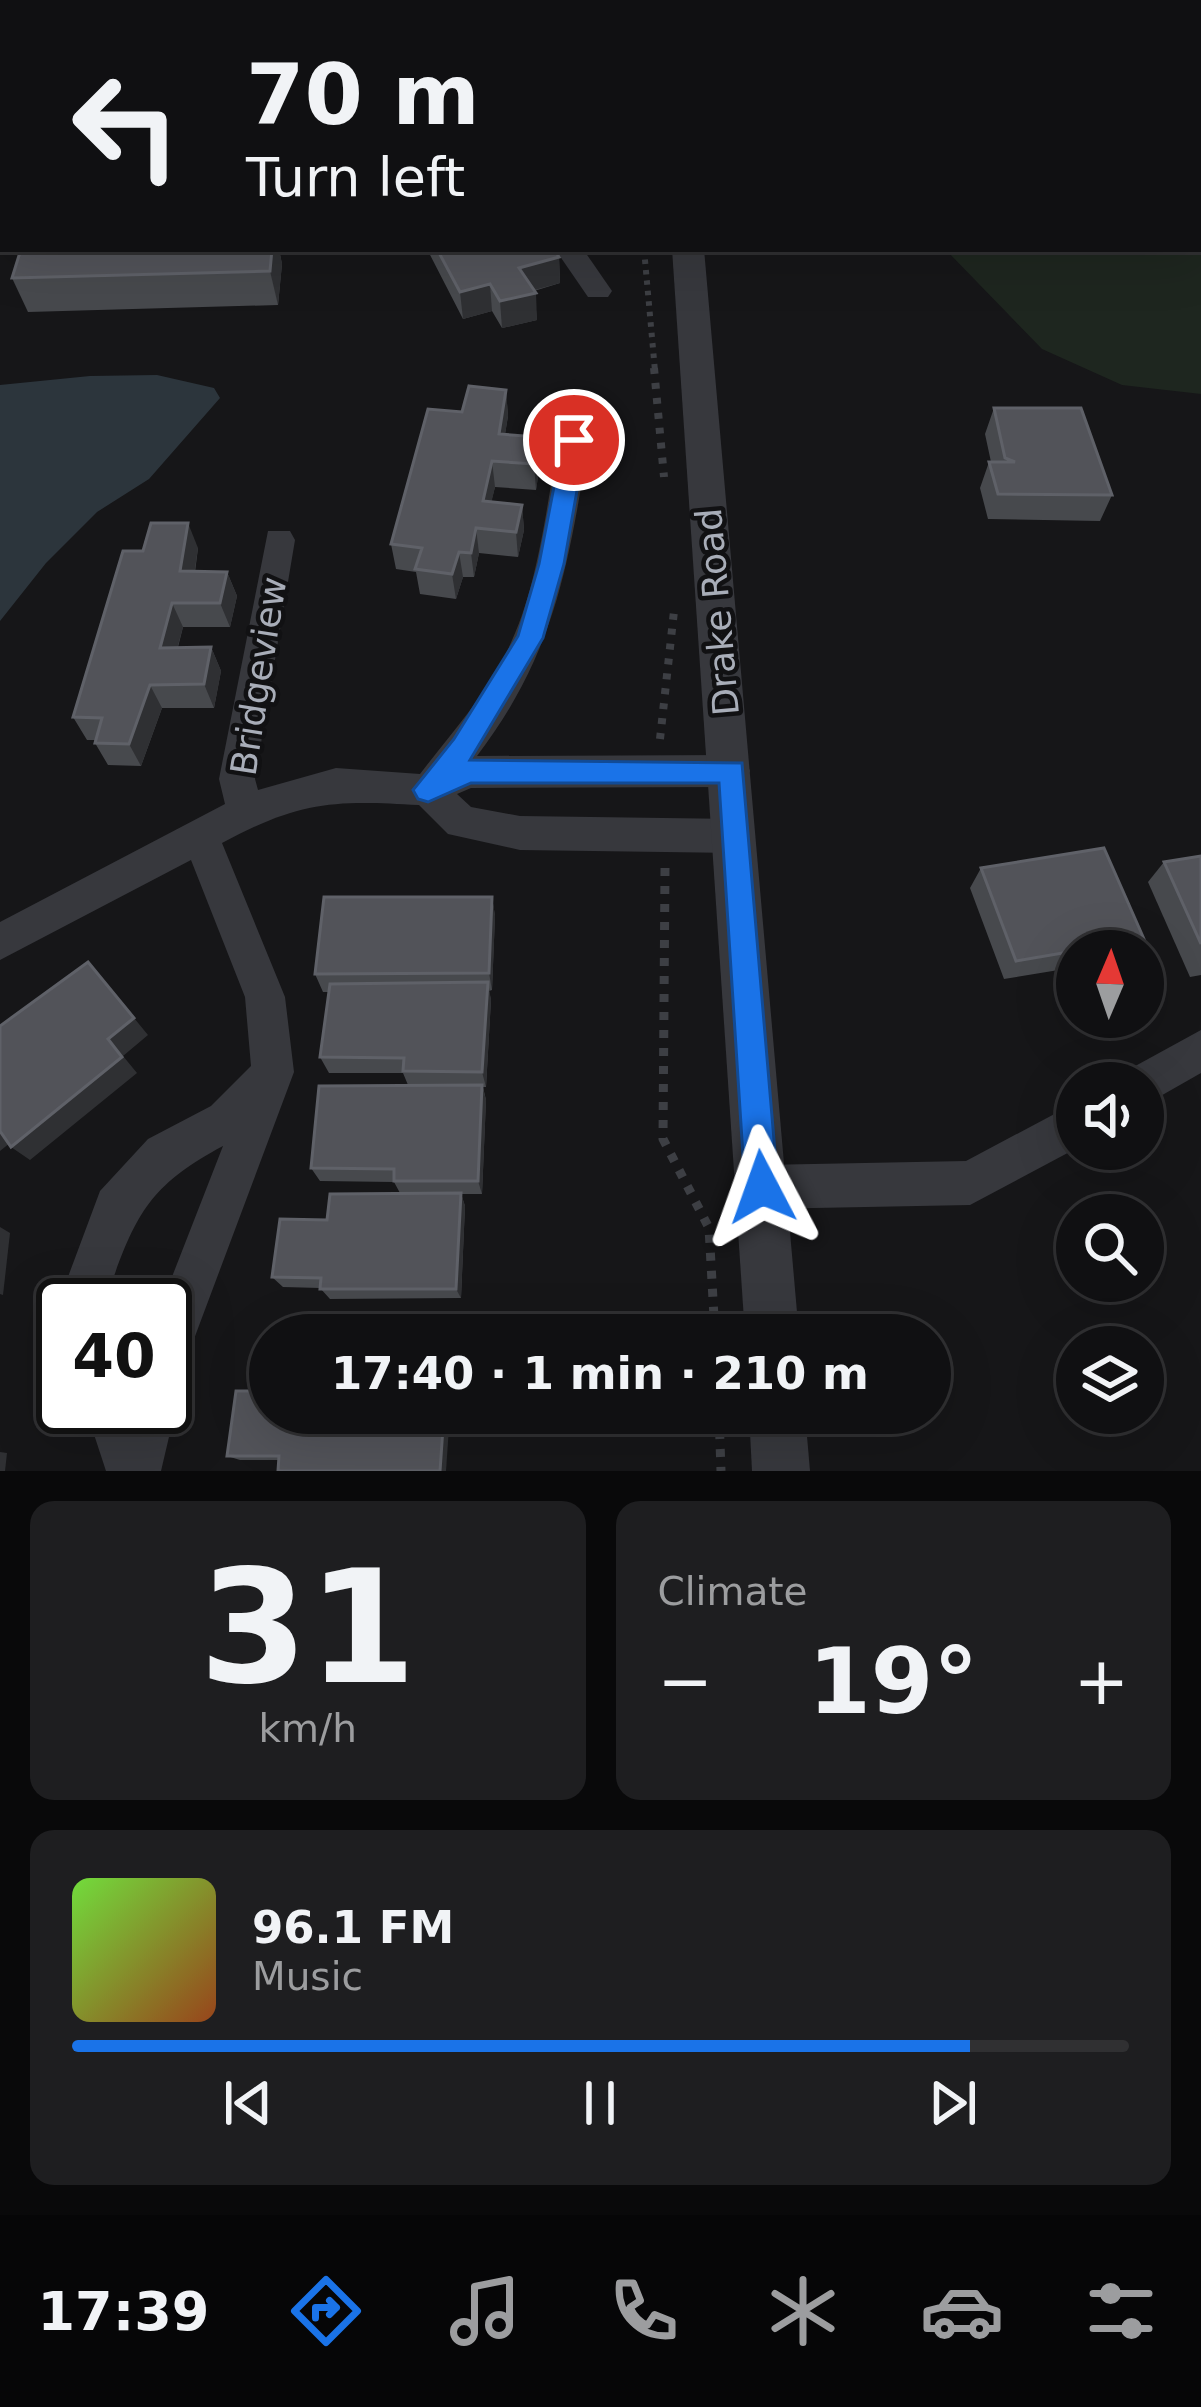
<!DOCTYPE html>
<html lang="en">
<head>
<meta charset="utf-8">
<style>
	:root { --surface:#101012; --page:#1e1e20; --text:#f1f3f6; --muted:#9c9d9f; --line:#303032; --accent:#1a73e8 }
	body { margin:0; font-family:"DejaVu Sans",sans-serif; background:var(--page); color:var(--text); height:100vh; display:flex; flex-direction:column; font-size:45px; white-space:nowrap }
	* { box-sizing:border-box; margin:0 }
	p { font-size:39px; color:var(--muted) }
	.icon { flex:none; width:66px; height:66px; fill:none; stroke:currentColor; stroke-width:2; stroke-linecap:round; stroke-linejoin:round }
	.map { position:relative; height:1471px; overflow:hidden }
	.sheet { display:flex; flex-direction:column; gap:30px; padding:30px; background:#09090a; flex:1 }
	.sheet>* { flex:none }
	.banner { position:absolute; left:0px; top:0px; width:1203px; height:252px; box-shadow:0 12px 48px #0002,0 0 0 3px var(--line); background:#101012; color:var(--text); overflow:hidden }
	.needle { width:78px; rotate:2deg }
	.tools { position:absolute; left:1056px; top:930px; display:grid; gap:24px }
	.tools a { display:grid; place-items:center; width:108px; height:108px; border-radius:50%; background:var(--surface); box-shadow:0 12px 48px #0002,0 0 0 3px var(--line); font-size:60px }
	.speed { position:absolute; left:36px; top:1278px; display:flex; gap:24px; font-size:60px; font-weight:700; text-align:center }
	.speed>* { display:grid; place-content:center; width:156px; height:156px; border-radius:50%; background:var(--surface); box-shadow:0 12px 48px #0002,0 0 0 3px var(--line); line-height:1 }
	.speed .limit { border:6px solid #111; border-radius:18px; background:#fff; color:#111 }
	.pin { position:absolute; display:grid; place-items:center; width:102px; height:102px; color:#fff; margin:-51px; border:6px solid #fff; border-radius:50%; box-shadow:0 3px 12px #0007 }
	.me { position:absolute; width:132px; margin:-66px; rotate:356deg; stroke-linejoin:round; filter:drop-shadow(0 0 9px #0008) }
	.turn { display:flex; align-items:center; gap:42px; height:252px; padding:0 48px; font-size:54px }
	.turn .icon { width:156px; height:156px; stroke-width:2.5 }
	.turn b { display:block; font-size:84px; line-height:102px }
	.big { font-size:90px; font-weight:800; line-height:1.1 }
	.sheet .widget { flex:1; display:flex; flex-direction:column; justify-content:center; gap:18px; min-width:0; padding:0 42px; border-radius:24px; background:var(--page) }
	.sheet .dial { align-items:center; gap:0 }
	.dial b { font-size:156px; line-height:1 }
	.song { display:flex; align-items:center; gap:36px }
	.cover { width:144px; height:144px; border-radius:18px; background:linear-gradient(135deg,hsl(100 70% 55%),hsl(20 70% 35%)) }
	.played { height:12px; border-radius:6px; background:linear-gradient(90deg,var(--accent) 85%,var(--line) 85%) }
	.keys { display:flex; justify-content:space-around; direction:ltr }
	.heat { display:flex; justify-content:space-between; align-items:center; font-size:66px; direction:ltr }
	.sheet .tiles { flex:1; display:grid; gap:30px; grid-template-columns:1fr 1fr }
	.widget:last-child { grid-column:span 2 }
	.trip { position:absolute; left:249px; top:1314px; width:702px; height:120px; border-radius:60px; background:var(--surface); box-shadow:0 12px 48px #0002,0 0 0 3px var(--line); font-weight:800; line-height:120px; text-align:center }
	.dock { display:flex; height:192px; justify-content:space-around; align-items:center; background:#060607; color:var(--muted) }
	.dock .icon { width:84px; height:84px }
	.dock .selected { color:var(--accent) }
	.dock b { font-size:54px; color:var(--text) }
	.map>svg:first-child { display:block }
	.green { fill:#1e261f }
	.water { fill:#2c353c }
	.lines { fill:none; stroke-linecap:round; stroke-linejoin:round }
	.path-far2 { stroke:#3d3f44; stroke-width:6; stroke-dasharray:4.5 6; stroke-linecap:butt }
	.path-far1 { stroke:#3d3f44; stroke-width:8; stroke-dasharray:6 9; stroke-linecap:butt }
	.path { stroke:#3d3f44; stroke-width:9; stroke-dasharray:8 10; stroke-linecap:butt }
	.service { fill:#37383d; fill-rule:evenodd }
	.minor { fill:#37383d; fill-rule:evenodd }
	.tertiary { fill:#37383d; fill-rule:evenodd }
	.wall { fill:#47494d }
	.shaded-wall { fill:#2f3033 }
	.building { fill:#525359; stroke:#5f6168; stroke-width:3 }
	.route { fill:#1a73e8; stroke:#114b97; stroke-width:3 }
	.labels { text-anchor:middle; stroke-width:9; stroke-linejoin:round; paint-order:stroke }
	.street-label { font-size:36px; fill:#a8adb8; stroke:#111113 }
</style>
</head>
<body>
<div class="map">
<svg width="1201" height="1471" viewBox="0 0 1201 1471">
	<rect width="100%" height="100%" fill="#161618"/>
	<path class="green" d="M1201 70V394L1122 385 1042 349 945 249H1200Z"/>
	<path class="water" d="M157 375 214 388 220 398 149 479 97 512 46 563 0 621V385L90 376Z"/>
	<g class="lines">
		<path class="path-far2" d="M644 249 655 371"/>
		<g class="path-far1">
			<path d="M654 368 664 477"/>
			<path d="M660 739 674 611"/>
		</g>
		<g class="path">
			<path d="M665 868 663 1139 709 1228 715 1335"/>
			<path d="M719 1413 721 1471"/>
		</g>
		<g class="service">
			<path d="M47 0H281L277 3H51Z"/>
			<rect x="284" y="0" width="12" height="3"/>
		</g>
		<g class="minor">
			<path d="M966 0H988L989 3H967Z"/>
			<rect x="1200" y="74" width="1" height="14"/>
			<rect x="0" y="213" width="3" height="16"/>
			<path d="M555 249H583L612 291 608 297H588Z"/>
			<path d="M574 429 585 432 589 440C568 565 556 652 477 756L732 755 745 760 750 771 745 782 732 787 471 788 457 794 471 807 520 816 736 819 749 824 755 836 749 848 736 853 520 850 448 834 419 805C333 800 300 801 222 843L285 997 294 1072 182 1371 165 1378V1305H161L223 1146C148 1186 135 1216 108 1293L109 1305H63L62 1293 100 1191 148 1139 211 1106 251 1066 245 997 191 860 0 960V922L225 804 219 779 268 531H290L295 540 255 779 258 790 336 768 420 774C449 736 481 701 503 659 538 594 545 512 559 440L563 432Z"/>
			<path d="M1201 1030V1073L1143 1106V1083H1123L1128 1070Z"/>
			<path d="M1077 1102V1148L970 1205 762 1209 746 1203 740 1187 746 1171 762 1165 966 1161Z"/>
			<path d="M165 1388 176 1407 161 1471H106L85 1407H165Z"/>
		</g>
		<g class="tertiary">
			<rect x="659" y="0" width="26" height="3"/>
			<path d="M672 249H704L799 1335H745Z"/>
			<path d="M749 1413H805L810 1471H752Z"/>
		</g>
	</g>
	<g class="wall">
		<path d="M21 249H279L282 264 278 305 28 312 12 278Z"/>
		<path d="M427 249H554L559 257 560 283 534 291 537 320 502 328 492 311 463 319Z"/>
		<path d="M506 390 508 416 505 434 539 437 540 463 536 490 495 487 491 502 522 505 524 530 518 557 479 553 474 577H463L456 599 420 594 416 572 396 569 391 544 462 412Z"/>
		<path d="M994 408 1112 495 1100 521 988 519 980 488 989 462H991L985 434Z"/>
		<path d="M198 548 195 572H227L237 596 230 627H183L178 647H211L221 671 214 708H162L141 766 108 765 95 743V740H87L73 717 143 551Z"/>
		<path d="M1201 856V975L1190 977 1148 882 1164 862Z"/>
		<path d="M981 868 1144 939 1134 951H1077V967L1004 979 970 888Z"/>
		<path d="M492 897 495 916 492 990 489 991 491 1000 486 1087H483L486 1100 482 1194H461L465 1206 461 1298 330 1299 320 1288 283 1287 272 1277 327 1220 400 1193 394 1182 320 1181 311 1168 408 1085 403 1073H329L320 1057 329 992H323L315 974Z"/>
		<path d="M450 1413 279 1460H240L227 1456Z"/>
	</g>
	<g class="shaded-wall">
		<path d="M272 249H279L282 264 278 305 270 271Z"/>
		<path d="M559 257 560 283 520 294 519 268Z"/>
		<path d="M490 284 492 311 463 319 460 292Z"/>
		<path d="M536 293 537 320 502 328 500 301Z"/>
		<path d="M506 390 508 416 501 459 499 434Z"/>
		<path d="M539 437 540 463 536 490 534 464Z"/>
		<path d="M492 461 495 487 486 526 483 501Z"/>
		<path d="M522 505 524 530 518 557 516 532Z"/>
		<path d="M188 523 198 548 191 596 180 571Z"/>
		<path d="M476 528 479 553 474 577 471 553Z"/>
		<path d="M459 552 463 577 456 599 452 574Z"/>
		<path d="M227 572 237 596 230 627 220 603Z"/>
		<path d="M172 603 183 627 171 671 160 648Z"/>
		<path d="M211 647 221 671 214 708 204 684Z"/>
		<path d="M150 685 162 708 141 766 129 744Z"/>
		<path d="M492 897 495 916 492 990 489 973Z"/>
		<path d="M88 962 148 1035 123 1056 137 1073 30 1160 11 1147 108 1039Z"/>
		<path d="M488 982 491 1000 486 1087 482 1072Z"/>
		<path d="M482 1085 486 1100 482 1194 478 1181Z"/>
		<path d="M0 1128 15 1139 0 1151Z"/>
		<path d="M461 1193 465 1206 461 1298 456 1289Z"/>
		<path d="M0 1227 10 1233 3 1295 0 1294Z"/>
		<path d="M444 1413H450L446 1471H440Z"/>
		<path d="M0 1452 7 1453 5 1471H0Z"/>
	</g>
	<g class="building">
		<path d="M21 249H272L270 271 12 278Z"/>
		<path d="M437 249H554L559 257 519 268 536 293 500 301 490 284 460 292Z"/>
		<path d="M469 386 506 390 499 434 539 437 534 464 492 461 483 501 522 505 516 532 476 528 471 553 459 552 452 574 415 569 422 548 391 544 428 409 462 412Z"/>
		<path d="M994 408H1081L1112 495 998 494 989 462H1015L1005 458Z"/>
		<path d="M151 523H188L180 571 227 572 220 603H172L160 648 211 647 204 684 150 685 129 744 95 743 102 718 73 717 123 551H143Z"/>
		<path d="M1104 848 1144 939 1016 961 981 868Z"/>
		<path d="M1201 856V944L1164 862Z"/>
		<path d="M324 897H492L489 973 315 974Z"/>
		<path d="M88 962 134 1018 108 1039 122 1057 11 1147 0 1131V1026Z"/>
		<path d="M488 982 482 1072 403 1071 404 1058 320 1057 330 984Z"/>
		<path d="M482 1085 478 1181H394V1169L311 1168 319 1086Z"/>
		<path d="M461 1193 456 1289H320L321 1278 272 1277 280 1219 327 1220 330 1194Z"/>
		<path d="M236 1391H270V1413H444L440 1471H278L279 1456H227Z"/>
	</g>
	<path class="route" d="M574 432 586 440 564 564 543 638 470 760 742 763 778 1187 774 1199 762 1204 750 1199 745 1187 719 783H471L428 802 418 799 413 790 454 739 518 636 539 564 563 440Z"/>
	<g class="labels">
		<g class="street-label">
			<text transform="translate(717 612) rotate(-95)" y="13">Drake Road</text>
			<text transform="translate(258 676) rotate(-81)" y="13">Bridgeview</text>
		</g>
	</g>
</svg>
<div class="tools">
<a><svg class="needle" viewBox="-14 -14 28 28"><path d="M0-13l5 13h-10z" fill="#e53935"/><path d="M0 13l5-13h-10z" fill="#9c9d9f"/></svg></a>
<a><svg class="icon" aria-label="sound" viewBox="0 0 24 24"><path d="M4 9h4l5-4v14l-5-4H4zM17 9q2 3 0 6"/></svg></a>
<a><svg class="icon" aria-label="search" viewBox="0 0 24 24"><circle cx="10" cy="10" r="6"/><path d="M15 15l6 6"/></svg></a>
<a><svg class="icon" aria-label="layers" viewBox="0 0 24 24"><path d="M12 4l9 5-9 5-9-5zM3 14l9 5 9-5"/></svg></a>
</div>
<div class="speed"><div class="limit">40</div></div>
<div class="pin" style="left:574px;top:440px;background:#d93025"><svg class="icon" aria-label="arrive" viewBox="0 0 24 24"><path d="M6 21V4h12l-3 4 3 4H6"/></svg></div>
<svg class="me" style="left:762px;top:1187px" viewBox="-20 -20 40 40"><path d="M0-17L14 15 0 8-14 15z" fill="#1a73e8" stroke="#fff" stroke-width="4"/></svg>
<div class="trip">17:40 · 1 min · 210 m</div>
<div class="banner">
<div class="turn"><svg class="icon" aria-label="left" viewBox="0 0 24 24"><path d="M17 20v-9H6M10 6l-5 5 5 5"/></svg><div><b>70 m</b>Turn left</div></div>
</div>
</div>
<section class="sheet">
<div class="tiles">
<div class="widget dial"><b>31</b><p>km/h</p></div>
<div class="widget"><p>Climate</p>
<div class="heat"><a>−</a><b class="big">19°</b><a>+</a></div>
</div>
<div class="widget">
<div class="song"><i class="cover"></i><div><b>96.1 FM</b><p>Music</p></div></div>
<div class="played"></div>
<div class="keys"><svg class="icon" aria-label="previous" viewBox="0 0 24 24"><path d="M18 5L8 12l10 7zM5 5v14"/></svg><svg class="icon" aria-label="pause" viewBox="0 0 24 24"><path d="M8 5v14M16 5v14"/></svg><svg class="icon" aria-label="next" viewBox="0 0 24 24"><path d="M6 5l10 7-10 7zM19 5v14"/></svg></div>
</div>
</div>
</section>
<nav class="dock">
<b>17:39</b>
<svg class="icon selected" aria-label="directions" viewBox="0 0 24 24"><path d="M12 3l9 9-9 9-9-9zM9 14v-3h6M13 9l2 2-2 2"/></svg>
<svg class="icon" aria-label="music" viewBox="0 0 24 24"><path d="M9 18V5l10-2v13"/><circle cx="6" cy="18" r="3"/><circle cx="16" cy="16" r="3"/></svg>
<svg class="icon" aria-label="phone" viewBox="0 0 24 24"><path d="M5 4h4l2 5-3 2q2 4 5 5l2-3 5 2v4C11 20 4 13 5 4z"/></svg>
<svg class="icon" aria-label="climate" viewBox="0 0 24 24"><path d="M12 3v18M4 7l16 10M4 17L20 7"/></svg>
<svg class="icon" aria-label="car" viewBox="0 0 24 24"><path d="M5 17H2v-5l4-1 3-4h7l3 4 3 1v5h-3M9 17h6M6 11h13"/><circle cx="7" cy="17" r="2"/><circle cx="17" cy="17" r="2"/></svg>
<svg class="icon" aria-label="filters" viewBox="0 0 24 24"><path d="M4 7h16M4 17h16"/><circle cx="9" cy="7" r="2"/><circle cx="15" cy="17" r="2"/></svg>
</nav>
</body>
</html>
